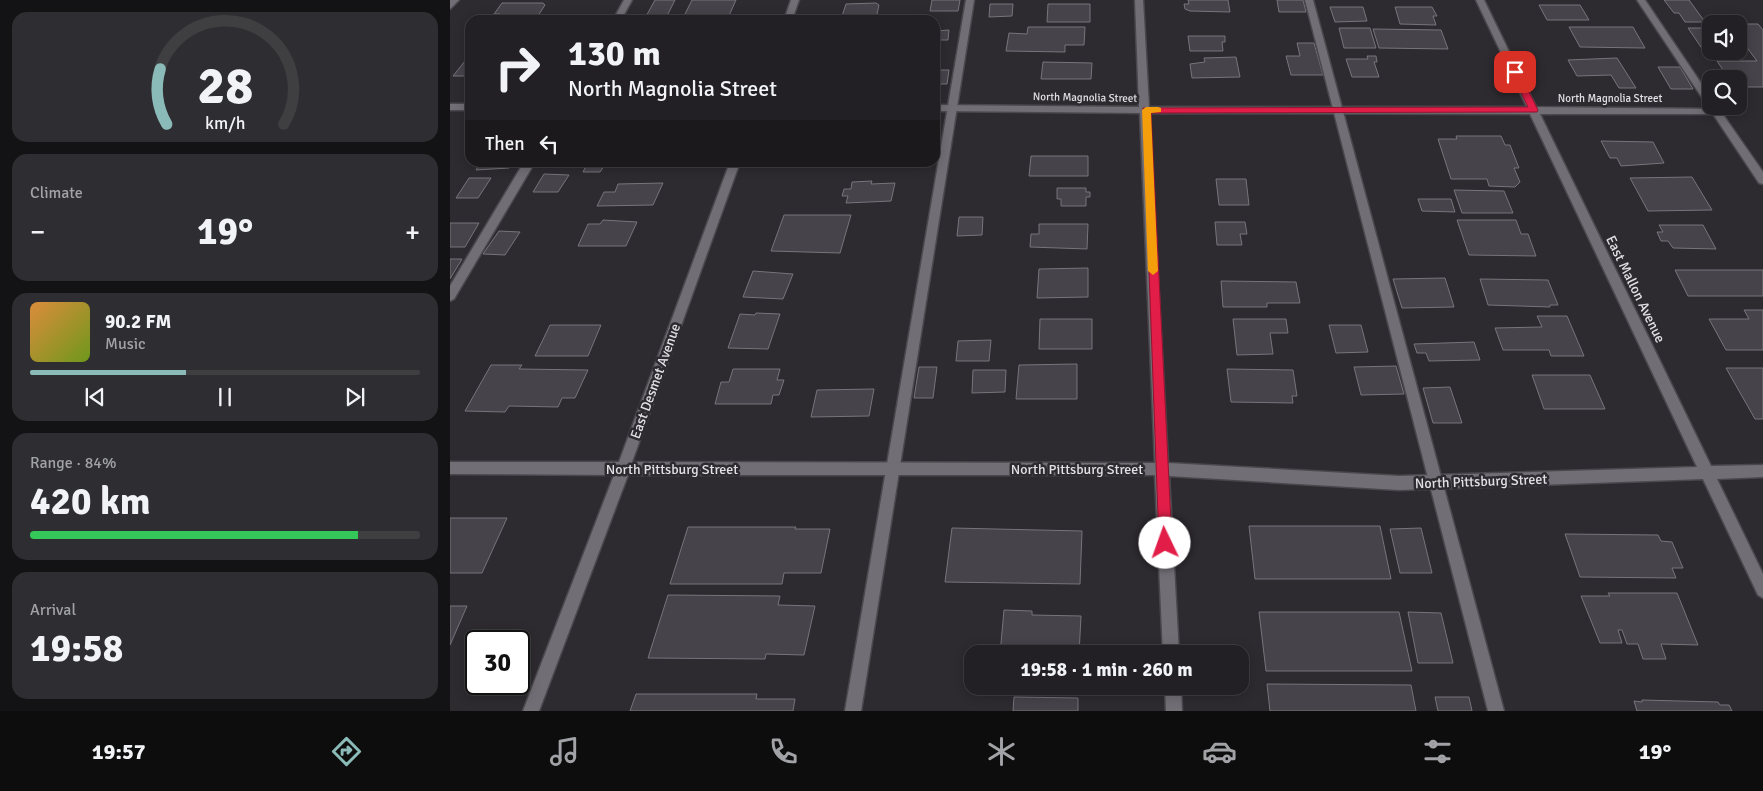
<!DOCTYPE html>
<html lang="en">
<head>
<meta charset="utf-8">
<style>
	:root { --surface:#222024; --page:#2e2d31; --text:#f1f3f6; --muted:#a2a3a6; --line:#3f3e41; --accent:#8bbbb9 }
	body { margin:0; font-family:Signika,sans-serif; background:var(--page); color:var(--text); height:100vh; display:flex; flex-direction:column; font-size:19px; white-space:nowrap }
	* { box-sizing:border-box; margin:0 }
	p { font-size:16px; color:var(--muted) }
	.icon { flex:none; width:28px; height:28px; fill:none; stroke:currentColor; stroke-width:2; stroke-linecap:round; stroke-linejoin:round }
	.map { position:relative; flex:1; overflow:hidden }
	.drawer { display:flex; flex-direction:column; gap:12px; padding:12px; background:#131214; width:450px }
	.drawer>* { flex:none }
	.hud { position:absolute; left:15px; top:15px; width:475px; height:152px; border-radius:15px; box-shadow:0 2px 12px #0003,0 0 0 1px var(--line); background:#222024; color:var(--text); overflow:hidden }
	.buttons { position:absolute; left:1252px; top:15px; display:grid; gap:10px }
	.buttons a { display:grid; place-items:center; width:45px; height:45px; border-radius:10px; background:var(--surface); box-shadow:0 2px 12px #0003,0 0 0 1px var(--line); font-size:25px }
	.speed { position:absolute; left:15px; top:630px; display:flex; gap:10px; font-size:25px; font-weight:700; text-align:center }
	.speed>* { display:grid; place-content:center; width:65px; height:65px; border-radius:50%; background:var(--surface); box-shadow:0 2px 12px #0003,0 0 0 1px var(--line); line-height:1 }
	.speed .limit { border:2px solid #111; border-radius:8px; background:#fff; color:#111 }
	.pin { position:absolute; display:grid; place-items:center; width:42px; height:42px; color:#fff; margin:-21px; border-radius:10px; box-shadow:0 2px 8px #0006 }
	.me { position:absolute; width:55px; margin:-28px; rotate:357deg; stroke-linejoin:round; filter:drop-shadow(0 0 4px #0008) }
	.turn { display:flex; align-items:center; gap:18px; height:105px; padding:0 20px; font-size:22px }
	.turn .icon { width:65px; height:65px; stroke-width:2.5 }
	.turn b { display:block; font-size:35px; line-height:42px }
	.then { display:flex; align-items:center; height:48px; padding:0 20px; background:#0003; gap:10px; font-size:19px }
	.big { font-size:38px; font-weight:700; line-height:1.1 }
	.drawer .card { flex:1; display:flex; flex-direction:column; justify-content:center; gap:8px; min-width:0; padding:0 18px; border-radius:15px; background:var(--page) }
	.drawer .dial { align-items:center; gap:0 }
	.dial svg { height:130px; overflow:visible; fill:none; stroke:var(--line); stroke-width:7; stroke-linecap:round; text-anchor:middle }
	.dial text { fill:var(--text); stroke:none }
	.song { display:flex; align-items:center; gap:15px }
	.cover { width:60px; height:60px; border-radius:8px; background:linear-gradient(135deg,hsl(30 70% 55%),hsl(80 70% 35%)) }
	.played { height:5px; border-radius:2px; background:linear-gradient(90deg,var(--accent) 40%,var(--line) 40%) }
	.keys { display:flex; justify-content:space-around; direction:ltr }
	.heat { display:flex; justify-content:space-between; align-items:center; font-size:28px; direction:ltr }
	.charge { height:8px; border-radius:4px; background:linear-gradient(90deg,#34c759 84%,var(--line) 0) }
	.trip { position:absolute; left:514px; top:645px; width:285px; height:50px; border-radius:15px; background:var(--surface); box-shadow:0 2px 12px #0003,0 0 0 1px var(--line); font-weight:700; line-height:50px; text-align:center }
	.tabs { display:flex; height:80px; justify-content:space-around; align-items:center; background:#0e0d0e; color:var(--muted) }
	.tabs .icon { width:35px; height:35px }
	.tabs .on { color:var(--accent) }
	.tabs b { font-size:22px; color:var(--text) }
	main { display:flex; flex:1; min-height:0 }
	.map>svg:first-child { display:block }
	.building { fill:#46434a; stroke:#77747b }
	.lines { fill:none; stroke-linecap:round; stroke-linejoin:round }
	.service-casing { stroke:#4a484d; stroke-width:3 }
	.minor-casing { stroke:#4a484d; stroke-width:3 }
	.service { fill:#716e75; fill-rule:evenodd }
	.minor { fill:#716e75; fill-rule:evenodd }
	.route { fill:#e11d48; stroke:#92132f }
	.slow { fill:#f59e0b }
	.labels { text-anchor:middle; stroke-width:5; stroke-linejoin:round; paint-order:stroke }
	.far-street-label { font-size:11px; fill:#e2e0e4; stroke:#2d2a30 }
	.street-label { font-size:14px; fill:#e2e0e4; stroke:#2d2a30 }
</style>
</head>
<body>
<main>
<section class="drawer">
<div class="card dial"><svg viewBox="0 0 100 80">
<path d="M14 69A42 42 0 1 1 86 69"/>
<path d="M14 69A42 42 0 0 1 10 35" stroke="#8bbbb9"/>
<text x="50" y="56" font-size="32" font-weight="700">28</text>
<text x="50" y="72" font-size="11">km/h</text>
</svg></div>
<div class="card"><p>Climate</p>
<div class="heat"><a>−</a><b class="big">19°</b><a>+</a></div>
</div>
<div class="card">
<div class="song"><i class="cover"></i><div><b>90.2 FM</b><p>Music</p></div></div>
<div class="played"></div>
<div class="keys"><svg class="icon" aria-label="previous" viewBox="0 0 24 24"><path d="M18 5L8 12l10 7zM5 5v14"/></svg><svg class="icon" aria-label="pause" viewBox="0 0 24 24"><path d="M8 5v14M16 5v14"/></svg><svg class="icon" aria-label="next" viewBox="0 0 24 24"><path d="M6 5l10 7-10 7zM19 5v14"/></svg></div>
</div>
<div class="card"><p>Range · 84%</p><b class="big">420 km</b><div class="charge"></div></div>
<div class="card"><p>Arrival</p><b class="big">19:58</b></div>
</section>
<div class="map">
<svg width="1313" height="711" viewBox="0 0 1313 711">
	<rect width="100%" height="100%" fill="#2d2a30"/>
	<g class="building">
		<path d="M205 0H225L215 20H194Z"/>
		<path d="M242 0H286L277 20H232Z"/>
		<path d="M482 0H510L508 11H480Z"/>
		<path d="M738 0H778L780 12 740 11 735 9 734 4H739Z"/>
		<path d="M827 0H853L856 12H829Z"/>
		<path d="M1214 0H1239L1255 22H1235L1229 13H1224Z"/>
		<path d="M52 3H93L95 5 88 16H84L82 20H45L50 14H44Z"/>
		<path d="M426 3 429 5 426 19H391L396 4Z"/>
		<path d="M540 4H563L562 16 539 17Z"/>
		<path d="M598 4H640V22H597Z"/>
		<path d="M1089 5H1130L1139 20H1097Z"/>
		<path d="M880 7H913L917 21 885 22Z"/>
		<path d="M945 7H982L987 16H983L986 25 950 24Z"/>
		<path d="M1289 24H1308L1313 30V87H1289V79H1279L1267 61H1307L1289 37Z"/>
		<path d="M578 27H635L634 45H615V52L556 51 559 33 577 34Z"/>
		<path d="M1119 27H1183L1195 48 1130 47Z"/>
		<path d="M889 28H920L926 48H894Z"/>
		<path d="M1238 28H1261V51L1286 53H1255Z"/>
		<path d="M923 29 991 30 998 49 929 48Z"/>
		<path d="M499 30 498 40H485V31Z"/>
		<path d="M738 36H775V42H772L773 51H740Z"/>
		<path d="M847 43H864L873 75H841L836 56H850Z"/>
		<path d="M19 56 20 76H3Z"/>
		<path d="M917 56H926L927 62H924L929 77H902L896 59H918Z"/>
		<path d="M786 57 790 77 742 78 740 64 755 62 754 58Z"/>
		<path d="M1167 58 1186 88H1169L1161 75 1127 76 1118 60Z"/>
		<path d="M593 62 642 63 641 79H591Z"/>
		<path d="M1208 67H1230L1243 89H1221Z"/>
		<path d="M485 70H499L497 84H485Z"/>
		<path d="M1006 136H1051L1055 145H1060L1069 168H1064L1070 182 1065 187 1039 186 1037 179H1001L988 139H1007Z"/>
		<path d="M1151 141 1203 142 1214 163 1171 166 1167 158H1160Z"/>
		<path d="M581 156H638V176H579Z"/>
		<path d="M31 162H62L59 168 26 170Z"/>
		<path d="M96 162H200L199 166H154L150 172H133L137 164Z"/>
		<path d="M94 174 119 175 108 192H83Z"/>
		<path d="M1242 177 1262 210 1198 211 1180 178Z"/>
		<path d="M19 178H41L28 198H6Z"/>
		<path d="M766 179H796L799 205H769Z"/>
		<path d="M422 181 421 184 445 183 441 201 396 203 398 196H392L394 189H401L402 182Z"/>
		<path d="M213 183 203 205 147 206 154 192H165L168 184Z"/>
		<path d="M607 188H636V192H640V197H636V206H611V199H607Z"/>
		<path d="M1004 190 1054 191 1063 213H1012Z"/>
		<path d="M968 199H1001L1005 212 972 211Z"/>
		<path d="M334 215H401L390 253 321 251Z"/>
		<path d="M509 217H533L532 235 507 236Z"/>
		<path d="M153 220 187 222 176 246H128L138 224H150Z"/>
		<path d="M1007 220H1066L1071 234H1078L1086 256 1019 255Z"/>
		<path d="M765 222H795L797 234H790L792 245H767Z"/>
		<path d="M0 223H29L15 247H0Z"/>
		<path d="M589 224H638L637 249 580 247 581 234H589Z"/>
		<path d="M1209 225H1253L1266 249 1223 248 1218 241H1211L1207 232H1213Z"/>
		<path d="M49 231 70 232 55 255 33 254Z"/>
		<path d="M0 259H12L0 279Z"/>
		<path d="M638 268V297L587 298 589 269Z"/>
		<path d="M1225 270H1313V296H1238Z"/>
		<path d="M303 271 343 274 333 299 293 297Z"/>
		<path d="M995 278 1004 307 952 308 943 279Z"/>
		<path d="M1030 279 1098 280 1108 305H1100V307L1038 305Z"/>
		<path d="M771 281 846 282 850 303H817V307H773Z"/>
		<path d="M1294 310H1313V350H1276L1259 319H1299Z"/>
		<path d="M306 313 330 314 318 349 278 348 290 314 305 315Z"/>
		<path d="M1087 316H1117L1134 356H1101L1099 350H1053L1045 328 1092 327Z"/>
		<path d="M590 319H642V349H589Z"/>
		<path d="M783 319H836L838 333H820L823 354 787 355Z"/>
		<path d="M100 325H151L138 356H85Z"/>
		<path d="M879 325H911L918 352 886 353Z"/>
		<path d="M541 340 539 361H506L508 341Z"/>
		<path d="M1024 342 1030 360 979 361 976 353H967L964 344Z"/>
		<path d="M627 364V399H566L569 365Z"/>
		<path d="M41 365H72L69 369 138 370 125 398H112L108 407 59 406 55 412 15 411Z"/>
		<path d="M946 366 954 394 911 395 904 367Z"/>
		<path d="M469 367H487L483 398H464Z"/>
		<path d="M1276 368H1313V419H1305Z"/>
		<path d="M283 369H330L327 380H334L329 395H323L321 404H265L271 382H279Z"/>
		<path d="M777 369 843 370 847 396H842L843 403 781 402Z"/>
		<path d="M523 370H556L555 392 522 393Z"/>
		<path d="M1082 375H1140L1155 409H1094Z"/>
		<path d="M1000 387 1012 423H983L973 388Z"/>
		<path d="M424 389 419 416 361 417 367 390Z"/>
		<path d="M0 518H57L32 573H0Z"/>
		<path d="M799 526H930L941 579H805Z"/>
		<path d="M238 527H346L345 529H380L371 573H334L332 584H220Z"/>
		<path d="M502 528 632 531 630 584 495 582Z"/>
		<path d="M971 528 982 573H950L940 529Z"/>
		<path d="M1115 534 1208 535 1211 541 1222 542 1233 568H1222L1226 578 1130 577Z"/>
		<path d="M1158 593H1227L1248 645 1211 644 1216 659H1193L1188 644H1177L1172 630H1168L1172 643H1150L1131 596H1160Z"/>
		<path d="M218 595 330 596 328 605 365 606 354 655 316 654 315 659 198 658Z"/>
		<path d="M0 606H17L0 645Z"/>
		<path d="M554 610 582 611V615L631 616 629 654H550Z"/>
		<path d="M809 612H949L962 671H816Z"/>
		<path d="M958 612 991 613 1003 663H968Z"/>
		<path d="M817 684 961 685 966 711H820Z"/>
		<path d="M186 694H307L306 699H345L343 711H180Z"/>
		<path d="M564 697 628 698V711H563Z"/>
		<path d="M985 697H1019L1022 711H988Z"/>
		<path d="M1192 700 1268 702 1270 705H1279L1282 711H1187L1184 701 1192 702Z"/>
	</g>
	<g class="lines">
		<defs>
			<g id="service">
				<path d="M174 0H182L171 20H163Z"/>
				<path d="M516 0H524L411 711H395Z"/>
				<path d="M855 0H863L1054 711H1038Z"/>
				<path d="M1187 0H1195L1261 98V106H1267L1313 172V184L1309 183Z"/>
				<path d="M74 162H85L4 299 0 301V286Z"/>
			</g>
			<g id="minor">
				<path d="M0 0H9L0 9Z"/>
				<path d="M341 0H349L342 20H334Z"/>
				<path d="M685 0H693L699 107H1077L1026 0H1034L1086 107 1268 109 1270 111 1265 114H1090L1261 466 1313 465V477L1267 479 1313 574V598L1308 595 1253 479 949 490 719 476 729 654H713L705 475H178L89 711H73L164 475 0 474V462H169L280 162H290L182 462 705 463 690 113 485 111V105L689 107ZM699 113 1080 114 1247 467 949 476 718 463Z"/>
				<rect x="0" y="104" width="20" height="6"/>
				<path d="M715 686H731L732 711H716Z"/>
			</g>
		</defs>
		<use href="#service" class="service-casing"/>
		<use href="#minor" class="minor-casing"/>
		<use href="#service" class="service"/>
		<use href="#minor" class="minor"/>
	</g>
	<path class="route" d="M1065 69 1069 72 1088 110 1087 112 701 113 722 543 720 548 715 550 710 548 709 543 693 108 1078 107 1061 72Z"/>
	<path class="slow" d="M708 107 711 108V112L701 113 708 271 703 275 698 271 692 110 696 107Z"/>
	<g class="labels">
		<g class="far-street-label">
			<text transform="translate(635 97) rotate(1)" y="4">North Magnolia Street</text>
			<text x="1160" y="102">North Magnolia Street</text>
		</g>
		<g class="street-label">
			<text transform="translate(1186 289) rotate(64)" y="5">East Mallon Avenue</text>
			<text transform="translate(205 381) rotate(-70)" y="5">East Desmet Avenue</text>
			<text x="222" y="474">North Pittsburg Street</text>
			<text x="627" y="474">North Pittsburg Street</text>
			<text transform="translate(1031 481) rotate(-2)" y="5">North Pittsburg Street</text>
		</g>
	</g>
</svg>
<div class="buttons">
<a><svg class="icon" aria-label="sound" viewBox="0 0 24 24"><path d="M4 9h4l5-4v14l-5-4H4zM17 9q2 3 0 6"/></svg></a>
<a><svg class="icon" aria-label="search" viewBox="0 0 24 24"><circle cx="10" cy="10" r="6"/><path d="M15 15l6 6"/></svg></a>
</div>
<div class="speed"><div class="limit">30</div></div>
<div class="pin" style="left:1065px;top:72px;background:#d93025"><svg class="icon" aria-label="arrive" viewBox="0 0 24 24"><path d="M6 21V4h12l-3 4 3 4H6"/></svg></div>
<svg class="me" style="left:715px;top:543px" viewBox="-20 -20 40 40"><circle r="19" fill="#fff"/><path d="M0-13L10 11 0 6-10 11z" fill="#e11d48"/></svg>
<div class="trip">19:58 · 1 min · 260 m</div>
<div class="hud">
<div class="turn"><svg class="icon" aria-label="right" viewBox="0 0 24 24"><path d="M7 20v-9h11M14 6l5 5-5 5"/></svg><div><b>130 m</b>North Magnolia Street</div></div>
<div class="then">Then<svg class="icon" aria-label="left" viewBox="0 0 24 24"><path d="M17 20v-9H6M10 6l-5 5 5 5"/></svg></div>
</div>
</div>
</main>
<nav class="tabs">
<b>19:57</b>
<svg class="icon on" aria-label="directions" viewBox="0 0 24 24"><path d="M12 3l9 9-9 9-9-9zM9 14v-3h6M13 9l2 2-2 2"/></svg>
<svg class="icon" aria-label="music" viewBox="0 0 24 24"><path d="M9 18V5l10-2v13"/><circle cx="6" cy="18" r="3"/><circle cx="16" cy="16" r="3"/></svg>
<svg class="icon" aria-label="phone" viewBox="0 0 24 24"><path d="M5 4h4l2 5-3 2q2 4 5 5l2-3 5 2v4C11 20 4 13 5 4z"/></svg>
<svg class="icon" aria-label="climate" viewBox="0 0 24 24"><path d="M12 3v18M4 7l16 10M4 17L20 7"/></svg>
<svg class="icon" aria-label="car" viewBox="0 0 24 24"><path d="M5 17H2v-5l4-1 3-4h7l3 4 3 1v5h-3M9 17h6M6 11h13"/><circle cx="7" cy="17" r="2"/><circle cx="17" cy="17" r="2"/></svg>
<svg class="icon" aria-label="filters" viewBox="0 0 24 24"><path d="M4 7h16M4 17h16"/><circle cx="9" cy="7" r="2"/><circle cx="15" cy="17" r="2"/></svg>
<b>19°</b>
</nav>
</body>
</html>
